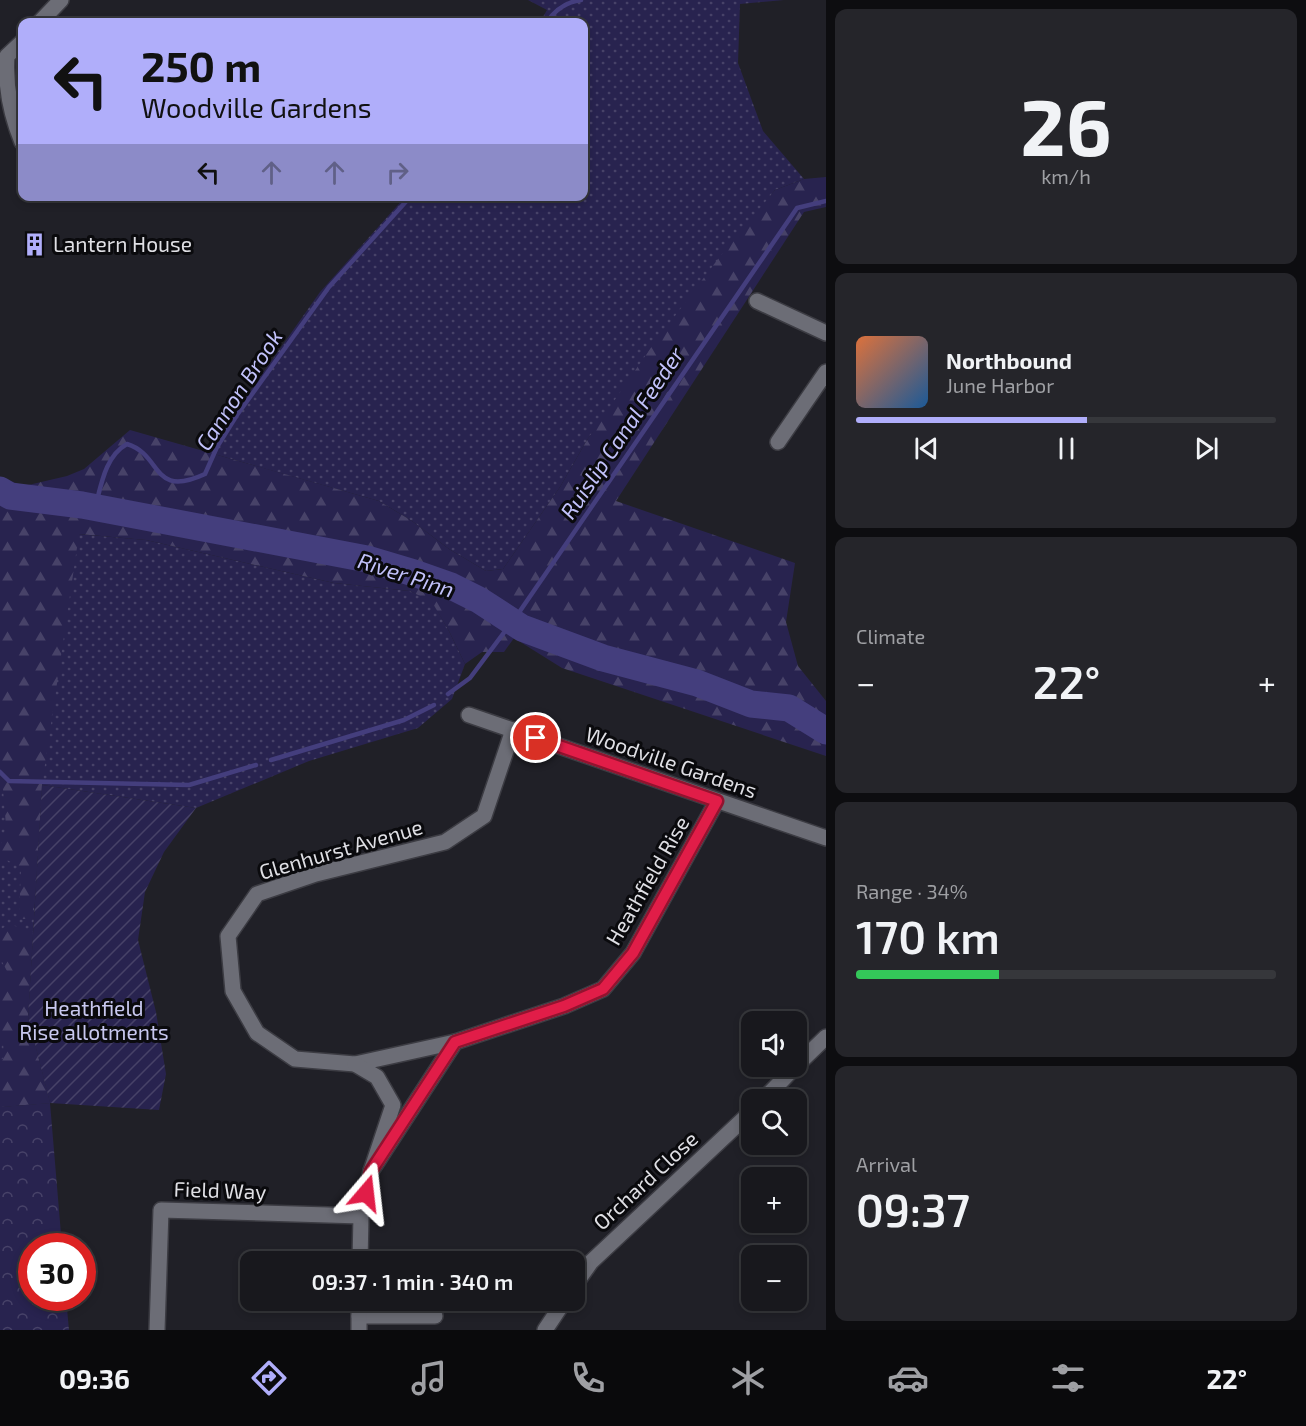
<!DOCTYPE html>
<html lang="en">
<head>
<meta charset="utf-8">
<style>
	:root { --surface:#18181d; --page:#25252a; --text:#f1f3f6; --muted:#9fa0a4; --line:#36373b; --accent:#b0aefa }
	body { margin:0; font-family:"Exo 2",sans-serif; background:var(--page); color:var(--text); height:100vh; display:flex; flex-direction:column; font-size:22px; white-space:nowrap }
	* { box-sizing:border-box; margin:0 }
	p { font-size:20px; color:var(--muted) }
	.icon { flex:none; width:33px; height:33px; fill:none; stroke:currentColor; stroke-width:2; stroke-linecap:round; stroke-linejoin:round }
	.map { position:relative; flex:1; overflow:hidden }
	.side { display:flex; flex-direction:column; gap:9px; padding:9px; background:#0d0d10; width:480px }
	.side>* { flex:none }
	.top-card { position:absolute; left:18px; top:18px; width:570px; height:183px; border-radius:12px; box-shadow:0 3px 9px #0003,0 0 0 2px var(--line); background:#b0aefa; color:#111; overflow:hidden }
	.controls { position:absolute; left:741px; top:1011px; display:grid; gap:12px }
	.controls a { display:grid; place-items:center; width:66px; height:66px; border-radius:12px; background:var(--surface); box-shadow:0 3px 9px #0003,0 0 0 2px var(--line); font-size:30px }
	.speed { position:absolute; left:18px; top:1233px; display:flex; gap:12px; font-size:30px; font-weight:700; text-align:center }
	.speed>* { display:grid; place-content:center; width:78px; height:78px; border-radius:50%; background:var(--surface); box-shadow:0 3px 9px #0003,0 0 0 2px var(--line); line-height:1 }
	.speed .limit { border:9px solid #d22; background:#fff; color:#111 }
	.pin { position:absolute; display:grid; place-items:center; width:51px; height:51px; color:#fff; margin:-26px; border:3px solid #fff; border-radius:50%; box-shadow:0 2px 6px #0007 }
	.me { position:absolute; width:66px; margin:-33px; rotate:17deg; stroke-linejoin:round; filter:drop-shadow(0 0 4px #0008) }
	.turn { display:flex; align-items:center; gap:21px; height:126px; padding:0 24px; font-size:27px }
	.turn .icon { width:78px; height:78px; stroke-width:2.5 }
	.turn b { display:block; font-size:42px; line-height:51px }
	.lanes { display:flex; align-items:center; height:57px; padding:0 24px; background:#0003; justify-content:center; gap:30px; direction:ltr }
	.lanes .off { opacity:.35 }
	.big { font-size:45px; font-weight:600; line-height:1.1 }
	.side .tile { flex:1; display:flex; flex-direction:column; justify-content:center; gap:9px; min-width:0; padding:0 21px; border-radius:12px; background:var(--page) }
	.side .dial { align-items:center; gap:0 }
	.dial b { font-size:78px; line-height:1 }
	.song { display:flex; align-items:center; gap:18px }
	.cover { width:72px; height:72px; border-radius:9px; background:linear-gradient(135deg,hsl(20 70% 55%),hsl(210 70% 35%)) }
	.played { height:6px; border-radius:3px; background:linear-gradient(90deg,var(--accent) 55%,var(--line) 55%) }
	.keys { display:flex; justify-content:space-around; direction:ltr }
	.heat { display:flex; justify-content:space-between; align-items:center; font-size:33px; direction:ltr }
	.charge { height:9px; border-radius:4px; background:linear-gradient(90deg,#34c759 34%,var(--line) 0) }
	.trip { position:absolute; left:240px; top:1251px; width:345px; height:60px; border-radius:12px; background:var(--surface); box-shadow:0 3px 9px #0003,0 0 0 2px var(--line); font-weight:600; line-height:60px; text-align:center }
	.tabs { display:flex; height:96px; justify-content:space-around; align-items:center; background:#0a0a0c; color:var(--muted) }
	.tabs .icon { width:42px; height:42px }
	.tabs .selected { color:var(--accent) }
	.tabs b { font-size:27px; color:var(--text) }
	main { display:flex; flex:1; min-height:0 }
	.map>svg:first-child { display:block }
	.grass { fill:url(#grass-dots) }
	.forest { fill:url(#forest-firs) }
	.park { fill:url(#park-crowns) }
	.garden { fill:url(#garden-furrows) }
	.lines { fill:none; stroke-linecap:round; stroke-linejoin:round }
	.stream { stroke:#443e7d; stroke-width:4.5 }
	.river { stroke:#443e7d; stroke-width:27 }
	.minor-casing { stroke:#3c3c43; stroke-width:18 }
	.minor { stroke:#6c6d76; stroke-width:15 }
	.route-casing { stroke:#92132f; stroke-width:15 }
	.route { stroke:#e11d48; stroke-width:10 }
	.labels { text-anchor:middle; stroke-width:6; stroke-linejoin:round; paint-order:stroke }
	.poi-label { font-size:21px; fill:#dfdfe4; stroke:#0a0a0d; text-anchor:start }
	.street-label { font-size:21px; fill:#dfdfe4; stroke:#0a0a0d }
	.park-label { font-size:21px; fill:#c8c8ef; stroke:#0a0a0d }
	.water-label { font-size:22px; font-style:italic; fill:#c2c2fb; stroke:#0a0a0d }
</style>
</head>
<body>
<main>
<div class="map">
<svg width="826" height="1330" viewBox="0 0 826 1330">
	<defs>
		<pattern id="grass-dots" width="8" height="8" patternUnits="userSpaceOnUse" patternTransform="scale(1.5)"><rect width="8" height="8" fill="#28234f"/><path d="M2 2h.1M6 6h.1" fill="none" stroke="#474268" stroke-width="1.8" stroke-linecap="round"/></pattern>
		<pattern id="forest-firs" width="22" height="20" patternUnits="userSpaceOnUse" patternTransform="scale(1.5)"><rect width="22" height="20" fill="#28234f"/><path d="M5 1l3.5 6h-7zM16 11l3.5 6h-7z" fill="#474268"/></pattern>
		<pattern id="park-crowns" width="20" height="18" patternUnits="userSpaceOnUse" patternTransform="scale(1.5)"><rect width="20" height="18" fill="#28234f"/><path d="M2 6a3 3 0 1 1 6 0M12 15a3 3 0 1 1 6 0" fill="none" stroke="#474268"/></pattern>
		<pattern id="garden-furrows" width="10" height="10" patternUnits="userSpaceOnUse" patternTransform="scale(1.5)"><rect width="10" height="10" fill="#28234f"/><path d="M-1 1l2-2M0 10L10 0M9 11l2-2" fill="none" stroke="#474268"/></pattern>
	</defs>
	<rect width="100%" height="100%" fill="#202027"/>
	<g class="grass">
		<path d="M528 0H784L740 4 738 63 763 131 804 179 775 190 587 440 560 487 503 569 486 571 449 549 412 521 379 501 207 452 320 292 405 197 584 196V22H540L547 10Z"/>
		<path d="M0 497 78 534 146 540 334 583 410 591 432 601 449 631 465 664 452 699 418 728 309 761 196 808 42 785 28 1017 50 1103 0 1107Z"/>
	</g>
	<g class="forest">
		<path d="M826 177V207L804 212 616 501 795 563 786 622 798 666 826 701V756L562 668 514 638 504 652H482L465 664 449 631 432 602 410 591 334 583 146 540 79 534 42 785 35 900 31 919H19L21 868 0 856V848L6 826 3 789 0 786V477L24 486 67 476 84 469 130 430 379 501 412 521 449 549 486 571 503 569 560 487 587 440 650 349 718 259 775 190 804 179Z"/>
		<path d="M9 924 33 932 28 1017 50 1103 0 1107V1060L4 1058 3 1042 0 1041V973L7 971 0 958V930Z"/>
	</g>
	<path class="park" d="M50 1103 62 1246H32V1298H66L69 1330H0V1107Z"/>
	<path class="garden" d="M42 785 196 808 164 852 145 892 138 940 156 1012 166 1074 159 1110 50 1103 28 1017Z"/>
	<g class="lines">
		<g class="stream">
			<path d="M547 22C555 10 566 2 581 0"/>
			<path d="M95 508C101 486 105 456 127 444 163 455 151 499 205 474L217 447 237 415 329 287 411 196"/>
			<path d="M448 694 470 678 520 611 797 208 826 201"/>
			<path d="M271 760 404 720 434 705"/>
			<path d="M0 772 9 781 189 785 256 765"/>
		</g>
		<path class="river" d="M0 490 10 496 82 505 367 559 414 573 451 586 479 600 522 628 603 658 697 683 751 704 789 708 826 731"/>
		<defs>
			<g id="minor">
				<path d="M40 22 61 0"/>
				<path d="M22 42 7 56C5 85 11 115 22 142"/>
				<path d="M757 301 826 333"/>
				<path d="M778 442 826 372"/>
				<path d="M469 715 826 838"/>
				<path d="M455 1042 355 1064 295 1059 257 1033 233 991 228 936 257 894 316 874 445 842 484 816 513 730"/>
				<path d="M355 1064 377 1077 393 1105 371 1171 361 1216 360 1262"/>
				<path d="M796 1066 826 1037"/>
				<path d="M763 1100 796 1066"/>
				<path d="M371 1171 455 1042 564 1006 603 989 633 953 717 801"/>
				<path d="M574 1286 591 1262 752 1111"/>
				<path d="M359 1316H435"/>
				<path d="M157 1330 161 1210 361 1216"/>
				<path d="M359 1330V1300"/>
				<path d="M545 1330 565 1300"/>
			</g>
		</defs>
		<use href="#minor" class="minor-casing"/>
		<use href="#minor" class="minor"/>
	</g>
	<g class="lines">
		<defs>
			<path id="route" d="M366 1193 371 1171 455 1042 564 1006 603 989 633 953 717 801 536 738"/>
		</defs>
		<use href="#route" class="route-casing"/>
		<use href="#route" class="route"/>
	</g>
	<defs>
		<symbol id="building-bare" viewBox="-9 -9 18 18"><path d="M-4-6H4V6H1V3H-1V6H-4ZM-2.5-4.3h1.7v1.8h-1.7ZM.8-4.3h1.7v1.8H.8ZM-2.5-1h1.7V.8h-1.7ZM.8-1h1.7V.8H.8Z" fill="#b0aefa" stroke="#0a0a0d" stroke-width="2.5" paint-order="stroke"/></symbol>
	</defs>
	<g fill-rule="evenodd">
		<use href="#building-bare" x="18" y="228" width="33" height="33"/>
	</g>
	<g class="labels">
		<g class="poi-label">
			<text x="53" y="252">Lantern House</text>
		</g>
		<g class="street-label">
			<text transform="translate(671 763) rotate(19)" y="7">Woodville Gardens</text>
			<text transform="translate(341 850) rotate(-16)" y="7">Glenhurst Avenue</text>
			<text transform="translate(648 881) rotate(-60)" y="7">Heathfield Rise</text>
			<text transform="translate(646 1181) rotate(-43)" y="7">Orchard Close</text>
			<text transform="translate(220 1191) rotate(2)" y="7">Field Way</text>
		</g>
		<g class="park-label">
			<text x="94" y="1016">Heathfield<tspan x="94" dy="24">Rise allotments</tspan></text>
		</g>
		<g class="water-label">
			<text transform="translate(239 390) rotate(-57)" y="8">Cannon Brook</text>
			<text transform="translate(622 433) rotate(-56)" y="8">Ruislip Canal Feeder</text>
			<text transform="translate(406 575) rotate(18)" y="8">River Pinn</text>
		</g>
	</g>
</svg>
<div class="controls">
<a><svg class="icon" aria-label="sound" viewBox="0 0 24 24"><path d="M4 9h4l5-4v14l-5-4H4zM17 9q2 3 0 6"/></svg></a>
<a><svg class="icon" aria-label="search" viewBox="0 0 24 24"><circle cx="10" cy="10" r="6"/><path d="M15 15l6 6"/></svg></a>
<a>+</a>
<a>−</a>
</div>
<div class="speed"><div class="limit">30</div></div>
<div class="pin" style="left:536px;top:738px;background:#d93025"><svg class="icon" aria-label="arrive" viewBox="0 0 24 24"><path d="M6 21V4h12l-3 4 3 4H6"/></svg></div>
<svg class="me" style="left:366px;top:1193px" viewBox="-20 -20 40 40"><path d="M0-17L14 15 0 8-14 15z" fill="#e11d48" stroke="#fff" stroke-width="4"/></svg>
<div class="trip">09:37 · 1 min · 340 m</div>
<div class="top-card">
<div class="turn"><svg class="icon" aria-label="left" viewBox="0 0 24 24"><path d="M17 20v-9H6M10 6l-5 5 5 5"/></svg><div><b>250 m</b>Woodville Gardens</div></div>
<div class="lanes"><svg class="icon" aria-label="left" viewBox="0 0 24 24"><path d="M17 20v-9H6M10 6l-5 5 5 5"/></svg><svg class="icon off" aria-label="ahead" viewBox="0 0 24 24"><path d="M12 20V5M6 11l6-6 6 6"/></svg><svg class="icon off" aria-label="ahead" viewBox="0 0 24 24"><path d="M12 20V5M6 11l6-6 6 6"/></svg><svg class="icon off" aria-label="right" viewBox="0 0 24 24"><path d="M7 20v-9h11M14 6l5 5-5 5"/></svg></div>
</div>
</div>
<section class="side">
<div class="tile dial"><b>26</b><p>km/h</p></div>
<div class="tile">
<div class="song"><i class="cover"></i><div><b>Northbound</b><p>June Harbor</p></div></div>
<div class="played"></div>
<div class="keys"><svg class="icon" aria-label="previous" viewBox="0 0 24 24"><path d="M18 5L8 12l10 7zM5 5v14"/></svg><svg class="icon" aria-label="pause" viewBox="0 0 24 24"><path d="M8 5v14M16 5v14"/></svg><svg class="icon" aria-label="next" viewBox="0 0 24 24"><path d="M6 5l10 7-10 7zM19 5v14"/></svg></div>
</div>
<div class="tile"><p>Climate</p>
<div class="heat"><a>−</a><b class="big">22°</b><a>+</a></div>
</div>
<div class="tile"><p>Range · 34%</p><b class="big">170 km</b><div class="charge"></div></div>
<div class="tile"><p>Arrival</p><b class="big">09:37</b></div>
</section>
</main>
<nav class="tabs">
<b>09:36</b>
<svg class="icon selected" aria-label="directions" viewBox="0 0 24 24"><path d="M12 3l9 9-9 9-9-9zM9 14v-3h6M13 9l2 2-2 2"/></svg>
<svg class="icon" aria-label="music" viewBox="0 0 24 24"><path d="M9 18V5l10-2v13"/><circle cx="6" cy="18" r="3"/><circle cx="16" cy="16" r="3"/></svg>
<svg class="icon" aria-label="phone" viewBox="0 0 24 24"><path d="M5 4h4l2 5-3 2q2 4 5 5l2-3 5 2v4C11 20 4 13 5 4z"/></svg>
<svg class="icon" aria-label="climate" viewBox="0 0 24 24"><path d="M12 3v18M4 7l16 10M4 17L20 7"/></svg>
<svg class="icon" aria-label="car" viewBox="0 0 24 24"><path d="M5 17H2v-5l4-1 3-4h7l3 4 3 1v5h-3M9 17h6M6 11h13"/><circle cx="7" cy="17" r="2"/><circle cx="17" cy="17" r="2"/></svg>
<svg class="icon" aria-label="filters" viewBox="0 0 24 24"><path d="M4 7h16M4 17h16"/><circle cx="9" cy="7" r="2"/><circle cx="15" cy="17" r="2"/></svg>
<b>22°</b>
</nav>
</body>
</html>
